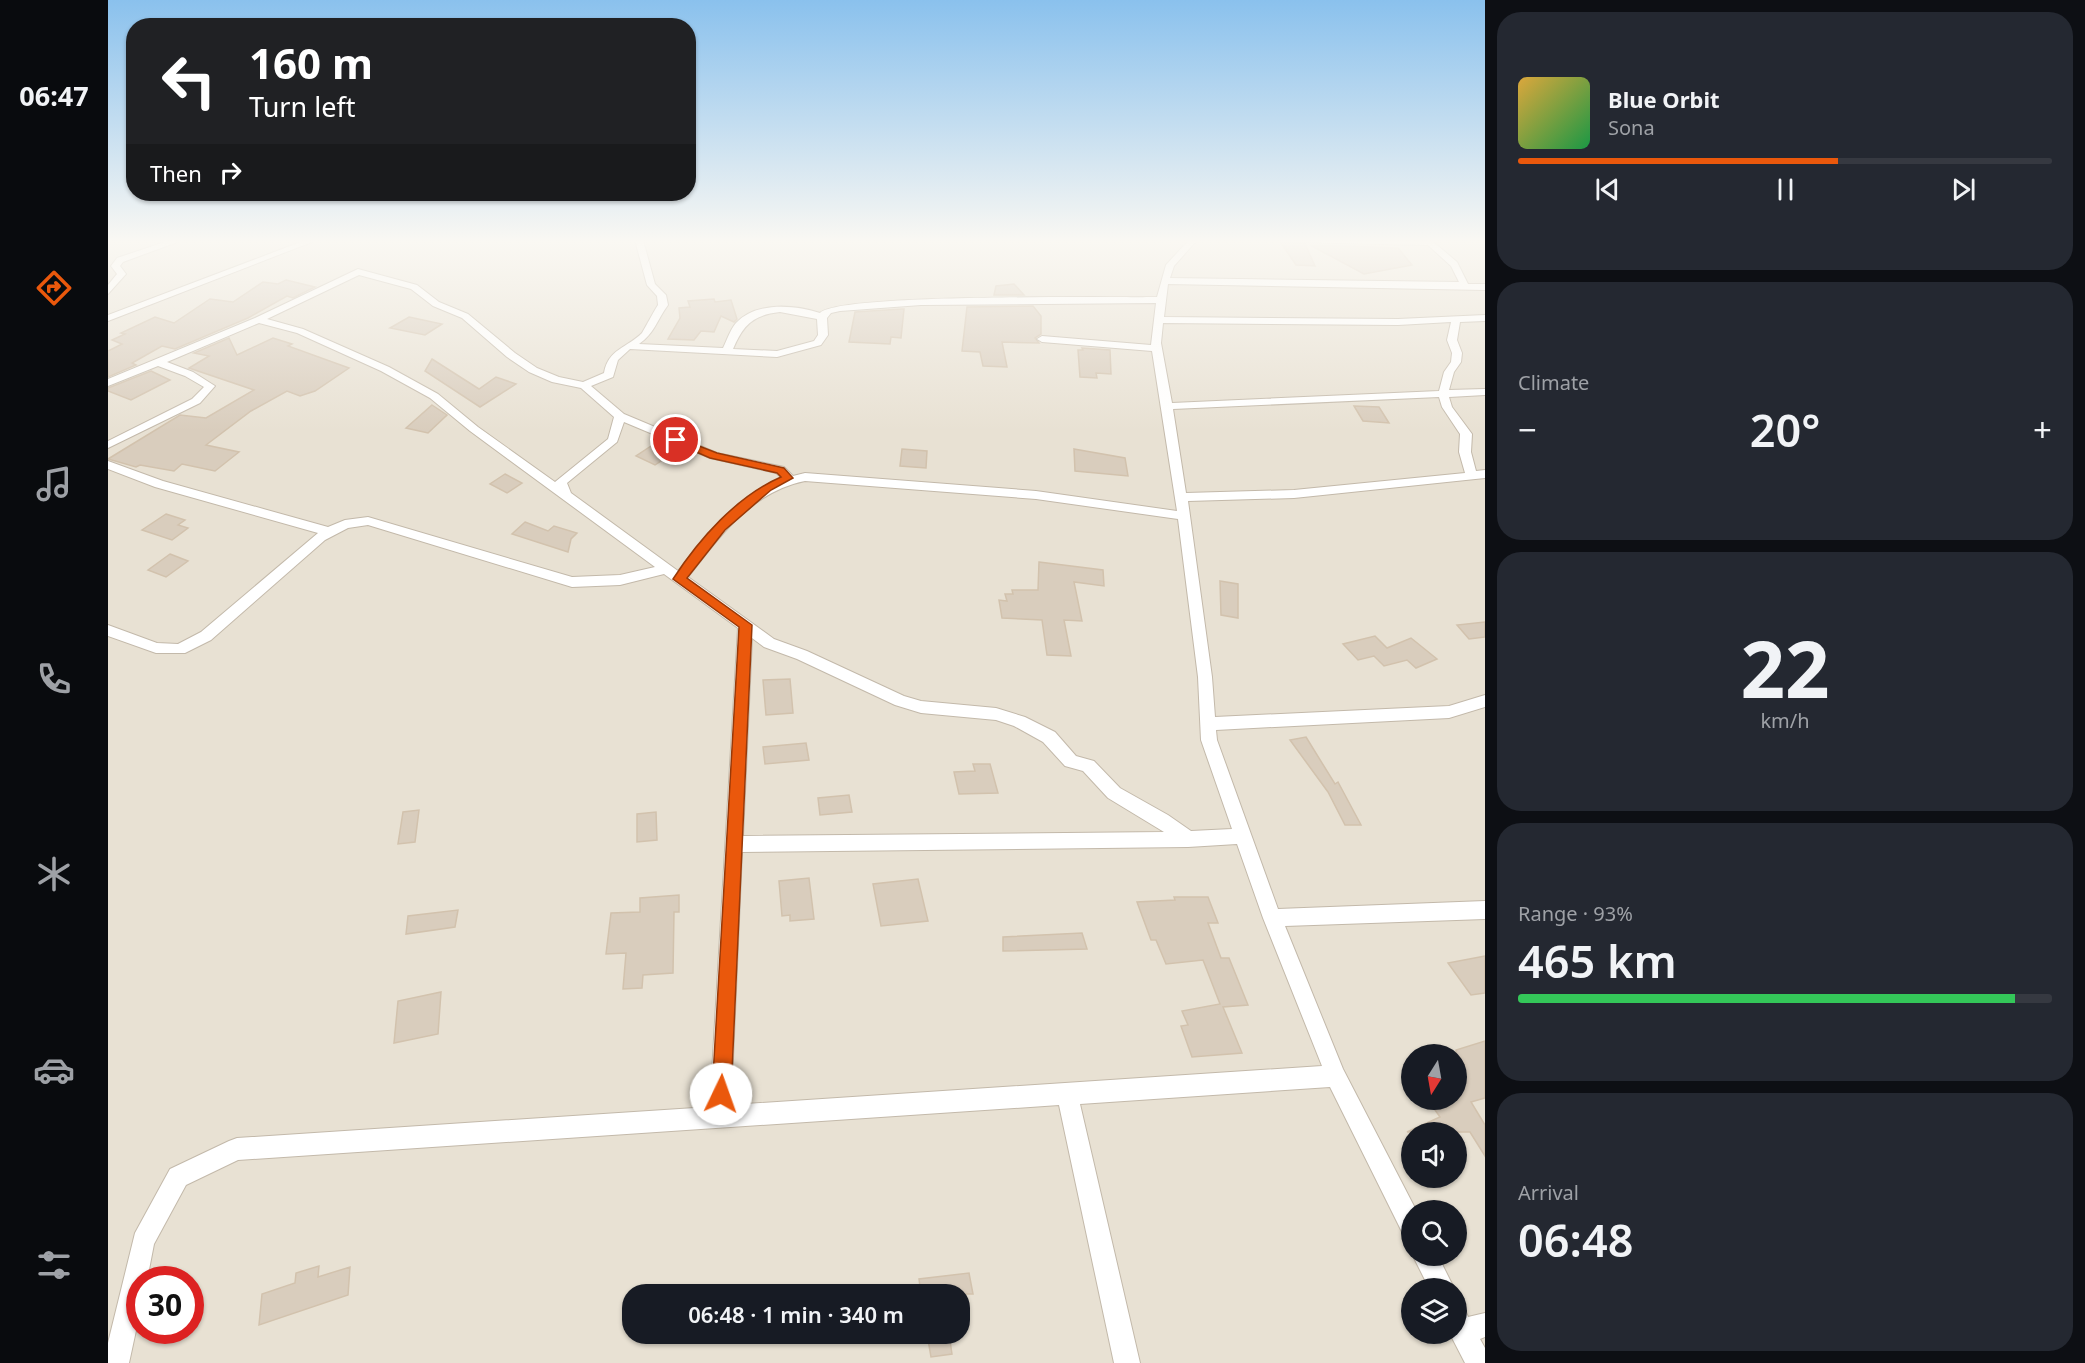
<!DOCTYPE html>
<html lang="en">
<head>
<meta charset="utf-8">
<style>
	:root { --surface:#171b24; --page:#242831; --text:#f1f3f6; --muted:#9ea1a6; --line:#363941; --accent:#ea580c }
	body { margin:0; font-family:"Noto Sans",sans-serif; background:var(--page); color:var(--text); height:100vh; display:flex; flex-direction:column; font-size:22px; white-space:nowrap }
	* { box-sizing:border-box; margin:0 }
	p { font-size:20px; color:var(--muted) }
	.icon { flex:none; width:33px; height:33px; fill:none; stroke:currentColor; stroke-width:2; stroke-linecap:round; stroke-linejoin:round }
	.map { position:relative; flex:1; overflow:hidden }
	.drawer { display:flex; flex-direction:column; gap:12px; padding:12px; background:#0d0f14; width:600px }
	.drawer>* { flex:none }
	.hud { position:absolute; left:18px; top:18px; width:570px; height:183px; border-radius:24px; box-shadow:0 2px 4px #0004; background:#202124; color:#fff; overflow:hidden }
	.needle { width:39px; rotate:191deg }
	.controls { position:absolute; left:1293px; top:1044px; display:grid; gap:12px }
	.controls a { display:grid; place-items:center; width:66px; height:66px; border-radius:50%; background:var(--surface); box-shadow:0 2px 4px #0004; font-size:30px }
	.speed { position:absolute; left:18px; top:1266px; display:flex; gap:12px; font-size:30px; font-weight:700; text-align:center }
	.speed>* { display:grid; place-content:center; width:78px; height:78px; border-radius:50%; background:var(--surface); box-shadow:0 2px 4px #0004; line-height:1 }
	.speed .limit { border:9px solid #d22; background:#fff; color:#111 }
	.pin { position:absolute; display:grid; place-items:center; width:51px; height:51px; color:#fff; margin:-26px; border:3px solid #fff; border-radius:50%; box-shadow:0 2px 6px #0007 }
	.me { position:absolute; width:66px; margin:-33px; rotate:3deg; stroke-linejoin:round; filter:drop-shadow(0 0 4px #0008) }
	.turn { display:flex; align-items:center; gap:21px; height:126px; padding:0 24px; font-size:27px }
	.turn .icon { width:78px; height:78px; stroke-width:2.5 }
	.turn b { display:block; font-size:42px; line-height:51px }
	.then { display:flex; align-items:center; height:57px; padding:0 24px; background:#0003; gap:12px; font-size:22px }
	.big { font-size:45px; font-weight:600; line-height:1.1 }
	.drawer .tile { flex:1; display:flex; flex-direction:column; justify-content:center; gap:9px; min-width:0; padding:0 21px; border-radius:24px; background:var(--page) }
	.drawer .dial { align-items:center; gap:0 }
	.dial b { font-size:78px; line-height:1 }
	.song { display:flex; align-items:center; gap:18px }
	.cover { width:72px; height:72px; border-radius:9px; background:linear-gradient(135deg,hsl(40 70% 55%),hsl(140 70% 35%)) }
	.played { height:6px; border-radius:3px; background:linear-gradient(90deg,var(--accent) 60%,var(--line) 60%) }
	.keys { display:flex; justify-content:space-around; direction:ltr }
	.heat { display:flex; justify-content:space-between; align-items:center; font-size:33px; direction:ltr }
	.charge { height:9px; border-radius:4px; background:linear-gradient(90deg,#34c759 93%,var(--line) 0) }
	.trip { position:absolute; left:514px; top:1284px; width:348px; height:60px; border-radius:24px; background:var(--surface); box-shadow:0 2px 4px #0004; font-weight:600; line-height:60px; text-align:center }
	main { display:flex; flex:1; min-height:0 }
	.tabs { display:flex; flex-direction:column; width:108px; justify-content:space-around; align-items:center; background:#090b0e; color:var(--muted) }
	.tabs .icon { width:42px; height:42px }
	.tabs .current { color:var(--accent) }
	.tabs b { font-size:27px; color:var(--text) }
	.map>svg:first-child { display:block }
	.residential { fill:#e8e1d3; fill-rule:evenodd }
	.building { fill:#d9cdbd; stroke:#d2c2ad; stroke-width:1.5 }
	.lines { fill:none; stroke-linecap:round; stroke-linejoin:round }
	.minor-casing { stroke:#c3b9aa; stroke-width:2 }
	.minor { fill:#fff; fill-rule:evenodd }
	.route { fill:#ea580c; stroke:#983908; stroke-width:1.5 }
</style>
</head>
<body>
<main>
<nav class="tabs">
<b>06:47</b>
<svg class="icon current" aria-label="directions" viewBox="0 0 24 24"><path d="M12 3l9 9-9 9-9-9zM9 14v-3h6M13 9l2 2-2 2"/></svg>
<svg class="icon" aria-label="music" viewBox="0 0 24 24"><path d="M9 18V5l10-2v13"/><circle cx="6" cy="18" r="3"/><circle cx="16" cy="16" r="3"/></svg>
<svg class="icon" aria-label="phone" viewBox="0 0 24 24"><path d="M5 4h4l2 5-3 2q2 4 5 5l2-3 5 2v4C11 20 4 13 5 4z"/></svg>
<svg class="icon" aria-label="climate" viewBox="0 0 24 24"><path d="M12 3v18M4 7l16 10M4 17L20 7"/></svg>
<svg class="icon" aria-label="car" viewBox="0 0 24 24"><path d="M5 17H2v-5l4-1 3-4h7l3 4 3 1v5h-3M9 17h6M6 11h13"/><circle cx="7" cy="17" r="2"/><circle cx="17" cy="17" r="2"/></svg>
<svg class="icon" aria-label="filters" viewBox="0 0 24 24"><path d="M4 7h16M4 17h16"/><circle cx="9" cy="7" r="2"/><circle cx="15" cy="17" r="2"/></svg>
</nav>
<div class="map">
<svg width="1377" height="1363" viewBox="0 0 1377 1363">
	<rect width="100%" height="100%" fill="#f4efe5"/>
	<path class="residential" d="M0 240H1377V1363H0ZM1304 1054H1348V1100H1304ZM1304 1132H1348V1178H1304ZM1304 1210H1348V1256H1304ZM32 1280H82V1330H32ZM1304 1288H1348V1334H1304ZM525 1294H852V1334H525Z"/>
	<g class="building">
		<path d="M1171 240 1197 244 1207 266 1188 265Z"/>
		<path d="M1202 245 1290 248 1304 265 1256 274Z"/>
		<path d="M178 280 207 287 185 298 179 296 140 318 67 349 54 346 24 363 28 365 0 377V351L14 344 4 340 17 334 13 333 47 317 66 323 102 299 125 302 155 282 170 284Z"/>
		<path d="M906 284 916 295H886L888 286Z"/>
		<path d="M606 299 607 302 623 300 629 319 626 322 613 316 606 332 593 331 586 340 560 339 572 318 571 308 582 307 580 301Z"/>
		<path d="M925 306 933 316V334L927 338 931 343 894 342 899 367 875 366 872 352 854 351 859 307Z"/>
		<path d="M794 309H796L793 338 783 337 782 344 741 342 747 312Z"/>
		<path d="M301 317 334 324 317 335 282 328Z"/>
		<path d="M121 338 129 355 165 338 184 344 180 346 241 368 207 391 192 396 179 391 143 411 98 445 131 452 107 471 74 464 66 471 32 465 28 467 0 459 72 415 98 418 146 390 81 368 101 356 86 353Z"/>
		<path d="M974 348 1002 350 1003 374 988 373 989 378 972 377 970 350H975Z"/>
		<path d="M324 359 371 389 388 377 408 384 372 407 317 371Z"/>
		<path d="M43 371 62 380 23 400 0 391V388Z"/>
		<path d="M324 405 339 415 320 433 298 428Z"/>
		<path d="M1246 406 1271 407 1281 423 1255 421Z"/>
		<path d="M543 446 562 455 547 465 528 456Z"/>
		<path d="M794 449 819 451 818 468 792 466Z"/>
		<path d="M966 449 1017 458 1020 476 967 471Z"/>
		<path d="M397 474 414 483 399 493 382 484Z"/>
		<path d="M58 514 77 520 70 525 80 528 64 540 34 530Z"/>
		<path d="M417 522 440 531 446 526 469 533 463 539 460 552 404 534Z"/>
		<path d="M62 554 80 561 58 577 40 570Z"/>
		<path d="M931 562 995 570 996 586 966 582 974 621 956 620 963 656 939 655 934 620 894 618 891 600 899 601 897 594H905L904 590H930Z"/>
		<path d="M1112 581 1130 584V618L1113 615Z"/>
		<path d="M1377 622V637L1361 639 1349 625Z"/>
		<path d="M1267 636 1279 648 1303 638 1329 659 1308 668 1299 660 1276 666 1266 656 1250 660 1235 644Z"/>
		<path d="M682 679 685 713 658 715 655 680Z"/>
		<path d="M1198 737 1227 784 1230 782 1253 825H1237L1220 792 1182 740Z"/>
		<path d="M698 743 701 760 657 764 655 747Z"/>
		<path d="M865 764H882L890 793 851 794 846 772 867 771Z"/>
		<path d="M741 795 744 812 712 815 710 798Z"/>
		<path d="M311 810 307 842 290 844 295 812Z"/>
		<path d="M548 812 549 840 529 842V814Z"/>
		<path d="M701 878 706 919 682 921V915L674 916 671 881Z"/>
		<path d="M810 879 820 921 773 926 765 884Z"/>
		<path d="M571 895V912H566L565 973 535 975 534 988 515 989 518 953 498 954 503 913 532 912V898Z"/>
		<path d="M1066 897H1100L1110 923H1100L1113 958H1121L1140 1005 1115 1007 1134 1053 1084 1057 1073 1026 1080 1025 1074 1011 1112 1004 1095 960 1058 964 1048 940H1043L1029 902 1067 900Z"/>
		<path d="M350 910 347 927 298 934 300 916Z"/>
		<path d="M974 933 979 949 895 951V937Z"/>
		<path d="M1377 956V993L1363 995 1340 963Z"/>
		<path d="M333 992 330 1034 286 1043 290 1001Z"/>
		<path d="M1377 1041V1098L1363 1102 1377 1125V1156L1362 1132H1299L1332 1117 1320 1100H1348V1050Z"/>
		<path d="M211 1266 210 1277 242 1267 240 1295 151 1325 154 1294 187 1283 188 1273Z"/>
		<path d="M861 1273 865 1294H813L811 1279Z"/>
		<path d="M819 1334H841L844 1354 823 1357Z"/>
	</g>
	<g class="lines">
		<defs>
			<g id="minor">
				<path d="M63 240H75L15 262 12 266 18 274 0 294V285L9 274 3 266 9 258Z"/>
				<path d="M198 240H209L0 321V315Z"/>
				<path d="M527 240H535L547 284 558 295 560 305C549 320 546 334 531 344L615 348C619 340 622 330 628 323 649 301 687 305 712 313 733 293 1003 298 1049 297L1058 265 1081 240H1089L1066 266 1062 278 1351 282 1343 266 1320 245 1188 242 1184 240H1323L1349 262 1360 284H1377V290L1060 284 1056 317 1290 319 1377 315V321L1352 322 1349 340 1354 353 1353 362 1346 372 1341 390 1377 389V395L1341 397 1344 407 1364 434 1363 452 1368 471 1377 470V478L1186 498 1080 501 1104 677 1107 717 1341 706 1377 695V707L1341 718 1108 730 1109 740 1170 909 1377 901V919L1177 926 1235 1069 1308 1210H1304V1239L1296 1236 1222 1087 972 1104 1032 1363H1006L951 1105 130 1160 78 1185 46 1244 39 1280H32V1312L21 1363H0V1343L27 1233 62 1169 121 1141 129 1138 602 1107 630 628 556 574 512 585 464 587 260 525 240 528 217 540 103 640 77 653H48L0 636V625L49 643 70 644 93 632 210 533 47 487 0 469V461L55 481 220 527 237 520 260 517 464 577 512 575 547 567 362 431 322 398 273 371 189 333 151 323 59 362 85 372 107 386 92 403 0 448V441L84 399 96 387 77 376 50 366 0 386V379L147 318 250 269 309 285 331 302 360 314 407 353 429 368 451 377 475 382 496 373C500 349 519 348 534 333 536 330 546 311 550 305L549 296 539 285ZM251 275 303 289 325 306 354 318 399 357 421 372 444 382 473 388 506 417 500 439 447 482 370 427 330 394 281 367 195 329 159 319ZM1048 303 1043 345 934 336 929 339 934 342 1044 351 1069 511 928 491 697 473 685 476 676 467 609 453 516 414 483 386 505 377 510 360 522 349 669 357 713 345 720 335 719 318 723 313 732 311 813 305ZM672 312 709 319 710 335 706 341 669 351 625 349C635 325 645 315 672 312ZM1343 322 1339 340 1344 353 1343 362 1336 372 1331 391 1064 403 1053 343 1055 323 1290 325ZM1331 397 1334 407 1352 434 1351 452 1357 473 1186 490 1078 493 1065 409ZM516 422 602 458 668 473 674 478C628 496 600 534 570 571L463 493 459 483 509 442ZM697 481 928 499 1070 519 1090 677 1093 740 1124 829 1083 831 1060 815 1012 788 986 761 968 756 947 732 917 717 888 708 813 701 796 696 699 651 666 639 580 577C612 536 643 492 697 481ZM644 638 656 647 689 659 787 705 813 713 888 720 906 726 935 742 957 766 975 771 1000 798 1056 832 635 836ZM1129 844 1155 918 1214 1066 623 1105 634 852 1080 847Z"/>
				<path d="M1305 1256H1330L1346 1288H1321Z"/>
				<path d="M1348 1307 1357 1310 1360 1317 1377 1313V1337L1372 1339 1377 1348V1363H1357L1342 1334H1348Z"/>
			</g>
		</defs>
		<use href="#minor" class="minor-casing"/>
		<use href="#minor" class="minor"/>
	</g>
	<linearGradient id="sky" x2="0" y2="1"><stop stop-color="#8ac1ed"/><stop offset="0.56" stop-color="#faf8f3"/><stop offset="1" stop-color="#faf8f3" stop-opacity="0"/></linearGradient>
	<rect width="1377" height="431" fill="url(#sky)"/>
	<path class="route" d="M568 437 609 453 676 468 685 478 663 490 617 530 579 578 644 625 623 1094 620 1101 613 1104 607 1101 604 1094 631 627 565 579C591 539 629 496 673 477L669 473 602 458 565 442V438Z"/>
</svg>
<div class="controls">
<a><svg class="needle" viewBox="-14 -14 28 28"><path d="M0-13l5 13h-10z" fill="#e53935"/><path d="M0 13l5-13h-10z" fill="#9ea1a6"/></svg></a>
<a><svg class="icon" aria-label="sound" viewBox="0 0 24 24"><path d="M4 9h4l5-4v14l-5-4H4zM17 9q2 3 0 6"/></svg></a>
<a><svg class="icon" aria-label="search" viewBox="0 0 24 24"><circle cx="10" cy="10" r="6"/><path d="M15 15l6 6"/></svg></a>
<a><svg class="icon" aria-label="layers" viewBox="0 0 24 24"><path d="M12 4l9 5-9 5-9-5zM3 14l9 5 9-5"/></svg></a>
</div>
<div class="speed"><div class="limit">30</div></div>
<div class="pin" style="left:568px;top:440px;background:#d93025"><svg class="icon" aria-label="arrive" viewBox="0 0 24 24"><path d="M6 21V4h12l-3 4 3 4H6"/></svg></div>
<svg class="me" style="left:613px;top:1094px" viewBox="-20 -20 40 40"><circle r="19" fill="#fff"/><path d="M0-13L10 11 0 6-10 11z" fill="#ea580c"/></svg>
<div class="trip">06:48 · 1 min · 340 m</div>
<div class="hud">
<div class="turn"><svg class="icon" aria-label="left" viewBox="0 0 24 24"><path d="M17 20v-9H6M10 6l-5 5 5 5"/></svg><div><b>160 m</b>Turn left</div></div>
<div class="then">Then<svg class="icon" aria-label="right" viewBox="0 0 24 24"><path d="M7 20v-9h11M14 6l5 5-5 5"/></svg></div>
</div>
</div>
<section class="drawer">
<div class="tile">
<div class="song"><i class="cover"></i><div><b>Blue Orbit</b><p>Sona</p></div></div>
<div class="played"></div>
<div class="keys"><svg class="icon" aria-label="previous" viewBox="0 0 24 24"><path d="M18 5L8 12l10 7zM5 5v14"/></svg><svg class="icon" aria-label="pause" viewBox="0 0 24 24"><path d="M8 5v14M16 5v14"/></svg><svg class="icon" aria-label="next" viewBox="0 0 24 24"><path d="M6 5l10 7-10 7zM19 5v14"/></svg></div>
</div>
<div class="tile"><p>Climate</p>
<div class="heat"><a>−</a><b class="big">20°</b><a>+</a></div>
</div>
<div class="tile dial"><b>22</b><p>km/h</p></div>
<div class="tile"><p>Range · 93%</p><b class="big">465 km</b><div class="charge"></div></div>
<div class="tile"><p>Arrival</p><b class="big">06:48</b></div>
</section>
</main>
</body>
</html>
